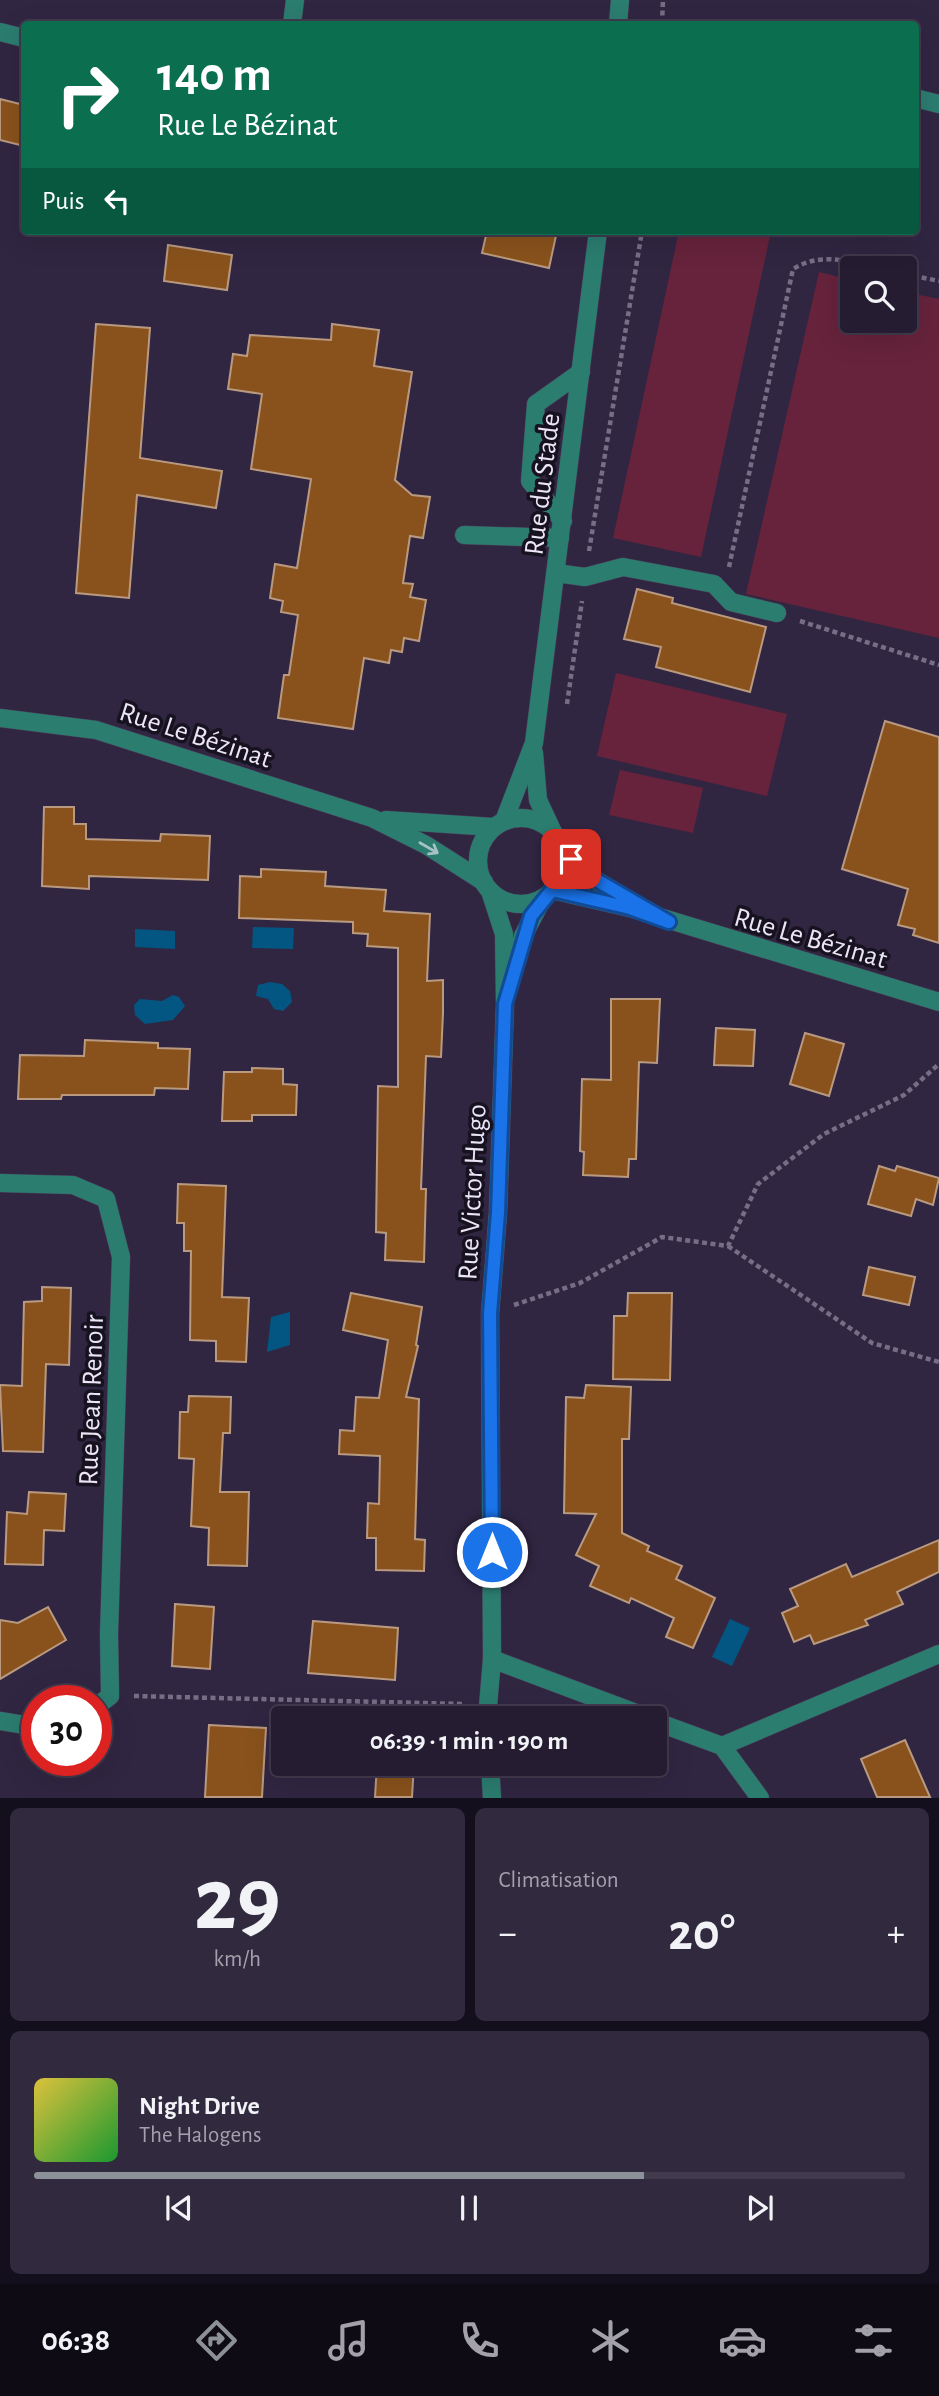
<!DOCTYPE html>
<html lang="fr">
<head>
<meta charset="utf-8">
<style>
	:root { --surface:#251c32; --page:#31293e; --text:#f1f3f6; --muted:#a3a1ac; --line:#423a4d; --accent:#8c9099 }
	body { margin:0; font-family:"Alegreya Sans",sans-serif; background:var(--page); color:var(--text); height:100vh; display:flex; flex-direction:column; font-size:26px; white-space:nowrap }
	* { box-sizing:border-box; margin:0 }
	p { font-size:23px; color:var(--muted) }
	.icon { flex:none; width:38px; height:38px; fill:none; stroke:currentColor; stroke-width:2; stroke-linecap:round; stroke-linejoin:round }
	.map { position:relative; height:1798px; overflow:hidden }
	.details { display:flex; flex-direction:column; gap:10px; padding:10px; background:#140f1c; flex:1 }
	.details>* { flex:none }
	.guide { position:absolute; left:21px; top:21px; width:898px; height:214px; border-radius:7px; box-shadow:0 7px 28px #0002,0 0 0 2px var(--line); background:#0b6e4f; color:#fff; overflow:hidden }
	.fabs { position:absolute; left:840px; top:256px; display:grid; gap:14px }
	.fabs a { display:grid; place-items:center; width:77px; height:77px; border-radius:7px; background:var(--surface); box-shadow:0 7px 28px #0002,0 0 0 2px var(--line); font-size:35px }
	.speed { position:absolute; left:21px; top:1685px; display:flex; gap:14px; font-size:35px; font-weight:700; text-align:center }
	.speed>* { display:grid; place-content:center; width:91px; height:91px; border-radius:50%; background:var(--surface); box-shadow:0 7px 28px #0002,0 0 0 2px var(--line); line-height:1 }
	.speed .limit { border:10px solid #d22; background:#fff; color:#111 }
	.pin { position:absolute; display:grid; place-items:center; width:60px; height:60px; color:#fff; margin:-30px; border-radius:14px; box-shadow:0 4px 10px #0006 }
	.me { position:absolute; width:77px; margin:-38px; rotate:0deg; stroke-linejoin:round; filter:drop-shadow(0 0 5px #0008) }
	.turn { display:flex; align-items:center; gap:24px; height:147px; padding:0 21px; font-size:32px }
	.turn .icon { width:91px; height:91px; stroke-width:2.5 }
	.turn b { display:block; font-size:49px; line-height:60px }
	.then { display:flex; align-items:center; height:66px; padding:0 21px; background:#0003; gap:14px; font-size:26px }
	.big { font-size:52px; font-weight:700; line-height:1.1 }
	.details .widget { flex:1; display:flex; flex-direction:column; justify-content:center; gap:10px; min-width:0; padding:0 24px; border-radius:10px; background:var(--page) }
	.details .dial { align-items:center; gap:0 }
	.dial b { font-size:91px; line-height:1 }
	.song { display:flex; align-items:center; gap:21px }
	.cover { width:84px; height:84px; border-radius:10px; background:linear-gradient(135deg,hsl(50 70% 55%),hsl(130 70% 35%)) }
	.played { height:7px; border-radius:4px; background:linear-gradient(90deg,var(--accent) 70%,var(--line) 70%) }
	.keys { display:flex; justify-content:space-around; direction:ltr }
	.heat { display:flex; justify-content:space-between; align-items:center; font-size:38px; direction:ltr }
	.details .tiles { flex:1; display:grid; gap:10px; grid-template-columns:1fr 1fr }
	.widget:last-child { grid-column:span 2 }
	.trip { position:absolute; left:271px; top:1706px; width:396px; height:70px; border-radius:7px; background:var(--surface); box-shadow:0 7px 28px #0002,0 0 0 2px var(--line); font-weight:700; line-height:70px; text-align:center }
	.menu { display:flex; height:112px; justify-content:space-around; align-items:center; background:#0f0b14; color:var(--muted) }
	.menu .icon { width:49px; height:49px }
	.menu .current { color:var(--accent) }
	.menu b { font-size:32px; color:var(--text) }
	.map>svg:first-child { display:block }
	.green { fill:#67233c }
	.water { fill:#025681 }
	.building { fill:#89521c; stroke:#b99a81; stroke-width:2 }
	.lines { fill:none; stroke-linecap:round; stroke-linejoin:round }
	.minor-casing { stroke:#4b415b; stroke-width:19 }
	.path { stroke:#776e86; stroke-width:4.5; stroke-dasharray:5 3.5; stroke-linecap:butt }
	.minor { stroke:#2b7d70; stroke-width:18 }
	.oneway { stroke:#a8c1c8 }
	.route-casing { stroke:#114b97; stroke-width:18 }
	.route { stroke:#1a73e8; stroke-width:12 }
	.labels { text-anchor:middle; stroke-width:7; stroke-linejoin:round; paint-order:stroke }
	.street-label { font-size:28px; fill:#ebe5f7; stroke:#17121f }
</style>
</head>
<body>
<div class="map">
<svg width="939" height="1798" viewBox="0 0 939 1798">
	<rect width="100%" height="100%" fill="#312642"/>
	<g class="green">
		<path d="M679 231H771L701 557 613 538Z"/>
		<path d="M819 272 852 280V320H905V292L939 299V638L746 594Z"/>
		<path d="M616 673 787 714 767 796 597 756Z"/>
		<path d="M620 770 703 788 693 833 609 815Z"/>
	</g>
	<g class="water">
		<path d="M253 927 294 928 293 949 252 948Z"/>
		<path d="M135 929 175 931V949L135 947Z"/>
		<path d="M270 982 282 984 290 991 292 1002 283 1011 274 1009 268 999 256 996 258 985Z"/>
		<path d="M173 995 179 997 185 1006 173 1020 145 1024 135 1015 134 1005 140 999 162 1001Z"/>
		<path d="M290 1312V1345L267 1352 271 1317Z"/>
		<path d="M730 1619 750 1628 732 1666 712 1657Z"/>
	</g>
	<g class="building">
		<path d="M0 99 24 105V146L0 140Z"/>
		<path d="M487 231H557L549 268 482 253Z"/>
		<path d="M168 245 232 255 227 290 164 281Z"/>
		<path d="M96 324 150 328 140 458 222 471 216 508 137 495 129 598 76 593Z"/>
		<path d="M332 324 379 330 374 366 412 372 395 480 412 495 430 497 423 538 410 536 403 583 413 584 410 597 426 600 419 641 404 638 402 652 391 650 389 663 364 658 353 729 278 718 284 675H289L298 615 281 612 283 601 270 598 275 564 297 568 311 479 251 469 262 394 228 389 233 354 247 356 250 335 331 340Z"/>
		<path d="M637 589 673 598 672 603 766 627 750 692 656 667 661 647 624 639Z"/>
		<path d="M885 721 939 737V943L913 935 915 929 898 925 908 889 842 869Z"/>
		<path d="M44 807H74V824H86V839L160 841 161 834 210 836 208 880 89 876V889L42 886Z"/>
		<path d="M261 869 326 872 325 886 386 890 384 911 430 914 427 981 443 980V1013L441 1057 426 1056 421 1189H426L424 1262 385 1260 386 1233 376 1232 378 1086 398 1087V948L367 946 368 934 353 933V922L239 918 240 876 261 877Z"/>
		<path d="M611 999H660L657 1063 639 1062 636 1159H629L628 1177 583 1175 584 1152 580 1151 582 1079 611 1080Z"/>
		<path d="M716 1028 755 1030 753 1066 714 1065Z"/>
		<path d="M805 1033 844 1044 829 1096 790 1084Z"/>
		<path d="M85 1040 158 1043V1048L190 1049 188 1089 155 1088 154 1095H62L61 1099H18L20 1055 84 1056Z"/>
		<path d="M252 1068 283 1069V1084L297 1085 296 1115H252V1121H222L224 1072H252Z"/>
		<path d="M879 1166 895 1171 897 1166 939 1178 933 1205 916 1199 911 1216 868 1204Z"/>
		<path d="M178 1184 226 1186 222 1297 249 1298 246 1362 216 1361V1341L190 1340 191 1251H184V1223H177Z"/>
		<path d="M869 1267 915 1277 909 1305 863 1295Z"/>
		<path d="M42 1287 71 1288 69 1365 46 1364 43 1452 3 1451 0 1385 22 1386 24 1302 42 1301Z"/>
		<path d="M351 1293 422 1307 416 1345 418 1346 406 1397 419 1399 415 1539 425 1540 424 1571 376 1570V1538H367L368 1503 379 1504 380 1456 339 1454 340 1430 354 1431 356 1397 379 1398 388 1340 343 1330Z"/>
		<path d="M628 1293H672L670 1380 613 1379 614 1316H627Z"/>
		<path d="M586 1385 631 1387 629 1439H622V1533L649 1546 647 1551 682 1566 676 1579 715 1598 693 1648 666 1637 674 1618 631 1598 629 1603 590 1586 599 1566 576 1555 596 1514 564 1513 566 1397 584 1398Z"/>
		<path d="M189 1396 231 1397 230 1433H223L220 1492H249L247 1566 208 1565 209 1528 191 1526 194 1459 179 1458 180 1412H188Z"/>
		<path d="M29 1492 66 1494 64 1531 44 1530 43 1565 5 1564 7 1512 27 1514Z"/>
		<path d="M939 1540V1572L897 1592 903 1604 865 1620 868 1625 814 1644 810 1635 794 1642 782 1613 798 1606 790 1589 846 1564 852 1577Z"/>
		<path d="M175 1604 214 1607 210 1669 172 1666Z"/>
		<path d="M48 1607 66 1640 0 1679V1620L18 1623Z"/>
		<path d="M313 1621 398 1628 395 1680 308 1673Z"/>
		<path d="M209 1725 266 1728 262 1797H205Z"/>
		<path d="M905 1740 930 1797H877L861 1759Z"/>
		<path d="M377 1764H414L412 1797H375Z"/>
	</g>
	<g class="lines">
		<defs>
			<g id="minor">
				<path d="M292 24 295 0"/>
				<path d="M618 24 620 0"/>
				<path d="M0 32 24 38"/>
				<path d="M915 98 939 104"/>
				<path d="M563 521 530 481 536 404 581 372"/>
				<path d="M464 535 560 538"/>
				<path d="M556 573 585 577 623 567 714 584 731 602 777 613"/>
				<path d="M0 718 96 730 372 818 426 845 484 882"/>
				<path d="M534 753 538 800 552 830"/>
				<circle cx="521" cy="861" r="43"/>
				<path d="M386 820 493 827"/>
				<path d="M504 821 534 743 598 231"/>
				<path d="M563 849 586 874 635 904"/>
				<path d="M552 890 630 908 939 1002"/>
				<path d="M512 977 523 936 543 898"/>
				<path d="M0 1183 73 1185 106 1199 121 1257 109 1634 110 1696 96 1707"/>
				<path d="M492 1659 649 1718"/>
				<path d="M487 1718 492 1659 490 1314 498 1213 505 1004 504 934 490 891"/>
				<path d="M0 1721 37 1727"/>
				<path d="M654 1721 722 1746 760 1798"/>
				<path d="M722 1746 939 1654"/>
				<path d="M490 1764 492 1798"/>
			</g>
		</defs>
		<use href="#minor" class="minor-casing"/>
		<g class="path">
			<path d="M662 24 663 0"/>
			<path d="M905 274 939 281"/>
			<path d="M589 551 642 231"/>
			<path d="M729 567 793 269C821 252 846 261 876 268"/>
			<path d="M800 621 939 665"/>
			<path d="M567 704 582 601"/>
			<path d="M728 1246 872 1343 939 1362"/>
			<path d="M514 1305 580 1283 662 1237 728 1246 758 1184 824 1134 904 1095 939 1064"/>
			<path d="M134 1696 465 1704"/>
		</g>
		<use href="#minor" class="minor"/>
	</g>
	<defs><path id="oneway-shaft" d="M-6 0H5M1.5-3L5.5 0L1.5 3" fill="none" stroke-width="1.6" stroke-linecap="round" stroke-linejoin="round" transform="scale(1.75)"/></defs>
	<use class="oneway" href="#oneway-shaft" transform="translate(429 848) rotate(30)"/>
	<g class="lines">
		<defs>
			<path id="route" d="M492 1552 490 1314 498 1213 505 1004 531 916 552 890 630 908 669 922 586 874 571 859"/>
		</defs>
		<use href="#route" class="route-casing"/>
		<use href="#route" class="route"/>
	</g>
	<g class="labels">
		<g class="street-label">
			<text transform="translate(541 484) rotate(-83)" y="10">Rue du Stade</text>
			<text transform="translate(196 734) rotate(18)" y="10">Rue Le Bézinat</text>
			<text transform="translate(811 937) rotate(16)" y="10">Rue Le Bézinat</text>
			<text transform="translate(471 1192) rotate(-87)" y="10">Rue Victor Hugo</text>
			<text transform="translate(90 1400) rotate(-88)" y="10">Rue Jean Renoir</text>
		</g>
	</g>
</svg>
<div class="fabs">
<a><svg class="icon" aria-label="search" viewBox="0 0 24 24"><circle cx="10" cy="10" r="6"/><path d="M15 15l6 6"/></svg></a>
</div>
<div class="speed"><div class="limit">30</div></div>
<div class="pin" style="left:571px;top:859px;background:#d93025"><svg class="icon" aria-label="arrive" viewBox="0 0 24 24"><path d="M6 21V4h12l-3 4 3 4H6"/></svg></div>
<svg class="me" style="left:492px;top:1552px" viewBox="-20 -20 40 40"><circle r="17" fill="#1a73e8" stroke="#fff" stroke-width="3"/><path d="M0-11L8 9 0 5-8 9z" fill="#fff"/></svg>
<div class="trip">06:39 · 1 min · 190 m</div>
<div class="guide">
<div class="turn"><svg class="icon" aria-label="right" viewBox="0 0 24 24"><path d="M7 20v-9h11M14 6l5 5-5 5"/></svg><div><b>140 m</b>Rue Le Bézinat</div></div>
<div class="then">Puis<svg class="icon" aria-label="left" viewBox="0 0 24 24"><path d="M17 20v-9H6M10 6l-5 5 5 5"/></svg></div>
</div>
</div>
<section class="details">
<div class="tiles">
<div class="widget dial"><b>29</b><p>km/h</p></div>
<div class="widget"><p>Climatisation</p>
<div class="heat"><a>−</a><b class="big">20°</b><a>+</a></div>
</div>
<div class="widget">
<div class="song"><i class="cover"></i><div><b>Night Drive</b><p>The Halogens</p></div></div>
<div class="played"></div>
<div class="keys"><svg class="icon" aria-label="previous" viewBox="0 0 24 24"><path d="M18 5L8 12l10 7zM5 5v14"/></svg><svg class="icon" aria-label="pause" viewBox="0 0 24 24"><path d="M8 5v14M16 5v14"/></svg><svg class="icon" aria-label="next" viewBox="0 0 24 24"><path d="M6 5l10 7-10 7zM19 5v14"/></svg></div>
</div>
</div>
</section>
<nav class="menu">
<b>06:38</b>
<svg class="icon current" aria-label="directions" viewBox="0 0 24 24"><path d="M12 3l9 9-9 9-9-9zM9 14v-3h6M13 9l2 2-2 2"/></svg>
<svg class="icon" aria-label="music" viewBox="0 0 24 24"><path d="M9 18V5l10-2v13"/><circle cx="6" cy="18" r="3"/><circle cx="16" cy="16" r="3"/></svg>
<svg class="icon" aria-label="phone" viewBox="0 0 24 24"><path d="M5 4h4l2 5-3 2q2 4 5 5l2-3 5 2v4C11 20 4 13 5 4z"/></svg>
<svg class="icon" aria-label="climate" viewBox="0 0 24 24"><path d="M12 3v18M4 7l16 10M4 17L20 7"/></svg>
<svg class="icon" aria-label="car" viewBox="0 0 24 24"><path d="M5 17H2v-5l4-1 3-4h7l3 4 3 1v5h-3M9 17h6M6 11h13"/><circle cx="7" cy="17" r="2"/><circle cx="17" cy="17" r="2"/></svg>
<svg class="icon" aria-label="filters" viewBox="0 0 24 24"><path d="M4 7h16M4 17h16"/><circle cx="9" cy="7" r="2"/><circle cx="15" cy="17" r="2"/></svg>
</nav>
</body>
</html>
